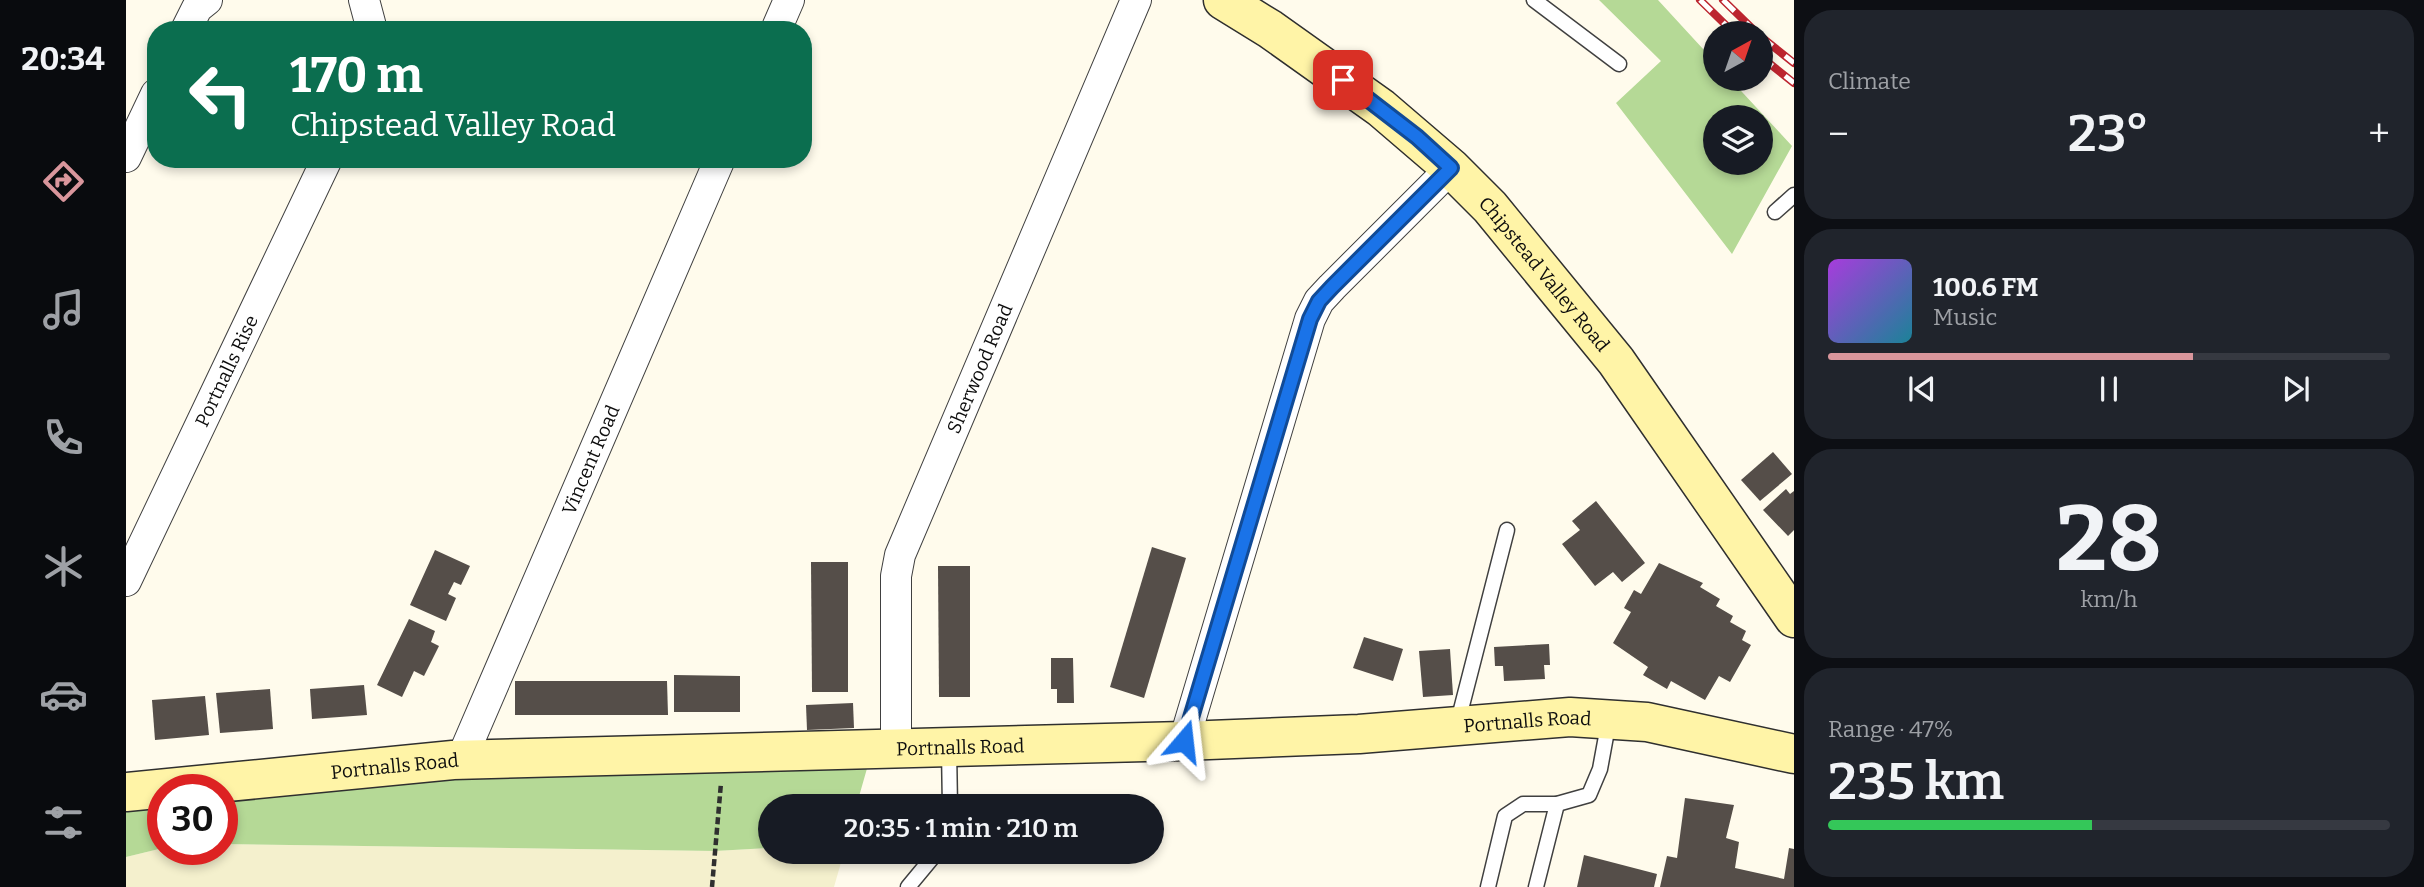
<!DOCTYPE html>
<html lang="en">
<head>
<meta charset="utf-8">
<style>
	:root { --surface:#171b24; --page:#20242c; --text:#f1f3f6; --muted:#9ea1a6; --line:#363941; --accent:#d9969c }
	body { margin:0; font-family:Bitter,serif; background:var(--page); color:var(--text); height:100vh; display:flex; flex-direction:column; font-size:26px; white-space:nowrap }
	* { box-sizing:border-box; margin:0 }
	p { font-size:23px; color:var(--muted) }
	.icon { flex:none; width:38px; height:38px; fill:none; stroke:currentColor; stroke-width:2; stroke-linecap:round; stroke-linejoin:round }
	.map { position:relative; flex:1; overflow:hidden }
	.details { display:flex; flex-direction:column; gap:10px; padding:10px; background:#0d0f14; width:630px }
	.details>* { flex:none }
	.guide { position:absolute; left:21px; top:21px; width:665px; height:147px; border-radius:28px; box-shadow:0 4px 10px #0003; background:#0b6e4f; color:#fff; overflow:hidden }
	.needle { width:46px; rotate:40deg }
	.fabs { position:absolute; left:1577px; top:21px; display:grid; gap:14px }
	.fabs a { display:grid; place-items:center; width:70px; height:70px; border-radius:50%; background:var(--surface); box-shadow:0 4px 10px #0003; font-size:35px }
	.speed { position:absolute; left:21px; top:774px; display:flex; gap:14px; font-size:35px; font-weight:700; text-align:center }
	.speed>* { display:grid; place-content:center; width:91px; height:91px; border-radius:50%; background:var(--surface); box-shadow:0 4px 10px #0003; line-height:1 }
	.speed .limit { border:10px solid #d22; background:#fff; color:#111 }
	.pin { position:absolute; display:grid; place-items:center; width:60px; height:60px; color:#fff; margin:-30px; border-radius:14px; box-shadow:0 4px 10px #0006 }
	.me { position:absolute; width:77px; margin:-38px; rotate:17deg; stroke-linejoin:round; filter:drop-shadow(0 0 5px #0008) }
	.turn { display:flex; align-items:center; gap:24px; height:147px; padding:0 28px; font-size:32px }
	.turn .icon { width:91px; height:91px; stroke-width:2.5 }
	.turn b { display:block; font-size:49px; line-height:60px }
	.big { font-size:52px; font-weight:600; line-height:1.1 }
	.details .tile { flex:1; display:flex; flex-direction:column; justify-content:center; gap:10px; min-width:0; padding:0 24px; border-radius:28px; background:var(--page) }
	.details .dial { align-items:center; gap:0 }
	.dial b { font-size:91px; line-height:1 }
	.song { display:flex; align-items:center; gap:21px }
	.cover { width:84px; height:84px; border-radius:10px; background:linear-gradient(135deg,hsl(280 70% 55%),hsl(190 70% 35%)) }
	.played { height:7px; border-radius:4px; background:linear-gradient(90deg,var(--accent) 65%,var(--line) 65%) }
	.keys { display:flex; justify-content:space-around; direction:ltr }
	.heat { display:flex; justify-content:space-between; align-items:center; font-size:38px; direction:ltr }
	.charge { height:10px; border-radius:5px; background:linear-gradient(90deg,#34c759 47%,var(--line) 0) }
	.trip { position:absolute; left:632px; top:794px; width:406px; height:70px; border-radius:35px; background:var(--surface); box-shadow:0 4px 10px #0003; font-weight:600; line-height:70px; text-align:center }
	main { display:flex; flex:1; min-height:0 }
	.menu { display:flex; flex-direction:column; width:126px; justify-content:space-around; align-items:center; background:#090b0e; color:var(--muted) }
	.menu .icon { width:49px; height:49px }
	.menu .active { color:var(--accent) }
	.menu b { font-size:32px; color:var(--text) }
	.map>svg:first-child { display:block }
	.farmland { fill:#f4f0cd }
	.forest { fill:#b5d996; fill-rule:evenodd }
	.building { fill:#554e49 }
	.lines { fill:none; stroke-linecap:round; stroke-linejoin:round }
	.lane-casing { stroke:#404040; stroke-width:17 }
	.street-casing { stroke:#404040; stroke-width:32 }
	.secondary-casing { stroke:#2f2f2f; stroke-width:41 }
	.path { stroke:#2f2f2f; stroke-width:4.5; stroke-dasharray:7 3.5; stroke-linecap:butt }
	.lane { stroke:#fff; stroke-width:14 }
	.street { stroke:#fff; stroke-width:30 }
	.secondary { stroke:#fff4a7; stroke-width:38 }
	.rail-casing { stroke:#bc252f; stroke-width:8 }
	.rail { stroke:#fff; stroke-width:5; stroke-dasharray:16; stroke-linecap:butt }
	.route-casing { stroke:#114b97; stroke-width:18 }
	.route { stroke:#1a73e8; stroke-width:12 }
	.labels { text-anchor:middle; stroke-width:7; stroke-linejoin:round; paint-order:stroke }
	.street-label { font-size:19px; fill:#0d0d0d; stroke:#fff }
</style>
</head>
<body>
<main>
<nav class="menu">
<b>20:34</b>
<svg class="icon active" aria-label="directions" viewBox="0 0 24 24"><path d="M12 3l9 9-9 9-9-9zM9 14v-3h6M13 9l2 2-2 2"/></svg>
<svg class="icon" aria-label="music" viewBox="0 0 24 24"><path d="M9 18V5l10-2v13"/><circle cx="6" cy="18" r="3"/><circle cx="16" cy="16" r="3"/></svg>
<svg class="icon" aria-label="phone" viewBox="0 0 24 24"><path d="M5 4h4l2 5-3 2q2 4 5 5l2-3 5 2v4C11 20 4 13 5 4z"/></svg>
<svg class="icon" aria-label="climate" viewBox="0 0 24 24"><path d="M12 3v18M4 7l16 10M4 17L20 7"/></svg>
<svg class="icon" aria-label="car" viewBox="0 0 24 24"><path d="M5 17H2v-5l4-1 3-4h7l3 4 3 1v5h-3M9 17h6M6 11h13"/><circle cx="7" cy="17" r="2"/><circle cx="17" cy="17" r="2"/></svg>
<svg class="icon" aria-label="filters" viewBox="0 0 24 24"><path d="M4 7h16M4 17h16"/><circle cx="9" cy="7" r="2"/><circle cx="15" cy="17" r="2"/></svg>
</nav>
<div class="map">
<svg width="1668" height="887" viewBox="0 0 1668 887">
	<rect width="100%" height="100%" fill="#fffbec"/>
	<path class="farmland" d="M96 844 589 851 644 848V852H718L708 887H0V857L37 848 96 849Z"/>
	<g class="forest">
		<path d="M1473 0H1532L1589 62V79H1604L1666 146 1606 254 1490 103 1535 61ZM1589 117H1634V163H1589Z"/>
		<path d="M746 751 730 807H644V848L589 851 96 844V789H37V848L0 857V792L335 760Z"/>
	</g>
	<g class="building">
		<path d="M1647 452 1666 474 1634 501 1615 480Z"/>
		<path d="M1660 489 1664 494 1668 491V530L1662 536 1637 510Z"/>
		<path d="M1470 501 1519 563 1496 582 1487 572 1469 586 1436 544 1454 530 1446 521Z"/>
		<path d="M1026 547 1060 558 1018 698 984 687Z"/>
		<path d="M309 550 344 566 335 585 328 582 322 594 330 598 320 621 284 605Z"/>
		<path d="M685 562H722V692H686Z"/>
		<path d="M1533 563 1577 583 1574 587 1594 599 1590 606 1607 616 1604 622 1620 631 1616 640 1625 645 1604 682 1593 676 1579 700 1545 681 1541 689 1517 675 1522 667 1487 643 1505 612 1498 608 1508 590 1515 594Z"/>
		<path d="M812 566H844V697H813Z"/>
		<path d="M283 619 309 631 305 642 313 646 298 676 288 671 276 697 251 685Z"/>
		<path d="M1238 637 1277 649 1267 681 1227 668Z"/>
		<path d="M1423 644 1424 665H1418L1419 679 1378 681 1377 666H1369L1368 647Z"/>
		<path d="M1324 649 1327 695 1297 697 1293 651Z"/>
		<path d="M925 658H947L948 703H931V689H925Z"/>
		<path d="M548 675 614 676V712H548Z"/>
		<path d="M389 681H541L542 715H389Z"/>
		<path d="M238 685 241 715 186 719 184 689Z"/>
		<path d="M144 689 147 729 94 733 90 693Z"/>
		<path d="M79 696 83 735 29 740 26 700Z"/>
		<path d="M727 703 728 728 681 730 680 705Z"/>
		<path d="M1559 798 1608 805 1600 838 1613 842 1609 868 1658 879 1663 848 1668 849V887H1534L1541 856 1551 858Z"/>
		<path d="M1458 855 1531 874 1528 887H1451Z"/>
	</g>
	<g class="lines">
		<defs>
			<g id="lane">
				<path d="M1408 0 1493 64"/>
				<path d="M1649 212 1668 195"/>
				<path d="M1331 725 1381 530"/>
				<path d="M823 749 824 807"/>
				<path d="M782 887 811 852"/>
				<path d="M1362 887 1379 816 1397 804H1431L1463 795 1474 769 1483 720"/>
				<path d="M1410 887 1431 804"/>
			</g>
			<g id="street">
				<path d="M238 0 246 30"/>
				<path d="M60 30 71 8 81 0"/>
				<path d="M650 30 663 0"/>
				<path d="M0 157 30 94"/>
				<path id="s1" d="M0 581 201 159"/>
				<path d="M1058 741 1184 319 1193 301 1206 287 1325 168"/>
				<path id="s2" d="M770 751V576L774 555 1010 0"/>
				<path id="s3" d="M335 760 594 159"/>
			</g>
			<g id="secondary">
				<path id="s4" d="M1097 0 1144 29 1255 108 1325 168 1364 207 1490 361 1668 618"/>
				<path id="s5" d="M0 792 327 760 1058 741 1233 734 1444 717 1521 722 1668 754"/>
			</g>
		</defs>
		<use href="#lane" class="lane-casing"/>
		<use href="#street" class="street-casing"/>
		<use href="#secondary" class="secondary-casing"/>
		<path class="path" d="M586 887 595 783"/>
		<use href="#lane" class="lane"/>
		<use href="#street" class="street"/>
		<use href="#secondary" class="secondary"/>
		<defs>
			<g id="rail">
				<path d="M1574 0 1608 33"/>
				<path d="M1597 0 1631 33"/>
				<path d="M1634 36 1668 63"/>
				<path d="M1634 56 1668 83"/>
			</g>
		</defs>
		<use href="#rail" class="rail-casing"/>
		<use href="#rail" class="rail"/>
	</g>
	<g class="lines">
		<defs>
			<path id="route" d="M1058 741 1184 319 1193 301 1206 287 1325 168 1291 137 1217 80"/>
		</defs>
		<use href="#route" class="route-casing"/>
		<use href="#route" class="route"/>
	</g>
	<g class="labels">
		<g class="street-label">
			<text dy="7" stroke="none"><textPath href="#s4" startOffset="425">Chipstead Valley Road</textPath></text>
			<text dy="7" stroke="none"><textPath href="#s2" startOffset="399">Sherwood Road</textPath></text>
			<text dy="7" stroke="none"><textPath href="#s1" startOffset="233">Portnalls Rise</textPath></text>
			<text dy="7" stroke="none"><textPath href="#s3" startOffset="327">Vincent Road</textPath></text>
			<text dy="7" stroke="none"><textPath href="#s5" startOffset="1404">Portnalls Road</textPath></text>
			<text dy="7" stroke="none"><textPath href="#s5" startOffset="836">Portnalls Road</textPath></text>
			<text dy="7" stroke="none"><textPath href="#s5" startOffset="270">Portnalls Road</textPath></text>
		</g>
	</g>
</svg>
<div class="fabs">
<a><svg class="needle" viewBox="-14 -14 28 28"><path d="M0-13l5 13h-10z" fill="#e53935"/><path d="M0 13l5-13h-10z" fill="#9ea1a6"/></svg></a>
<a><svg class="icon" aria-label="layers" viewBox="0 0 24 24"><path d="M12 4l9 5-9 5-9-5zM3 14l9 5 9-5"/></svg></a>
</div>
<div class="speed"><div class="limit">30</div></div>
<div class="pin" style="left:1217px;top:80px;background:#d93025"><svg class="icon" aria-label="arrive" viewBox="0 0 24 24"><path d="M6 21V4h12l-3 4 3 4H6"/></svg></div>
<svg class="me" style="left:1058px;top:741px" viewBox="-20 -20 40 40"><path d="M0-17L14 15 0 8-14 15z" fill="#1a73e8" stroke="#fff" stroke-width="4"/></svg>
<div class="trip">20:35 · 1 min · 210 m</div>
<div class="guide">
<div class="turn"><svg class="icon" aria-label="left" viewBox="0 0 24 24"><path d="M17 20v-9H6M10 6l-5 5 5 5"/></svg><div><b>170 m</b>Chipstead Valley Road</div></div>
</div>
</div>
<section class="details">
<div class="tile"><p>Climate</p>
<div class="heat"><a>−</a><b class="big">23°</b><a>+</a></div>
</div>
<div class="tile">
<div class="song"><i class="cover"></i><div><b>100.6 FM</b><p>Music</p></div></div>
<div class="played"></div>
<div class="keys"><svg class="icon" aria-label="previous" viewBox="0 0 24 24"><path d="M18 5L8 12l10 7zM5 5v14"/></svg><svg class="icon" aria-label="pause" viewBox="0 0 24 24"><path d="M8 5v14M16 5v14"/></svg><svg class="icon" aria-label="next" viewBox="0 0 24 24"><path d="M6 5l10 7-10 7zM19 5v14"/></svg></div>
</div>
<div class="tile dial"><b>28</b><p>km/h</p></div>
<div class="tile"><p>Range · 47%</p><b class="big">235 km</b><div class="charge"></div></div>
</section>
</main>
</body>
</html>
